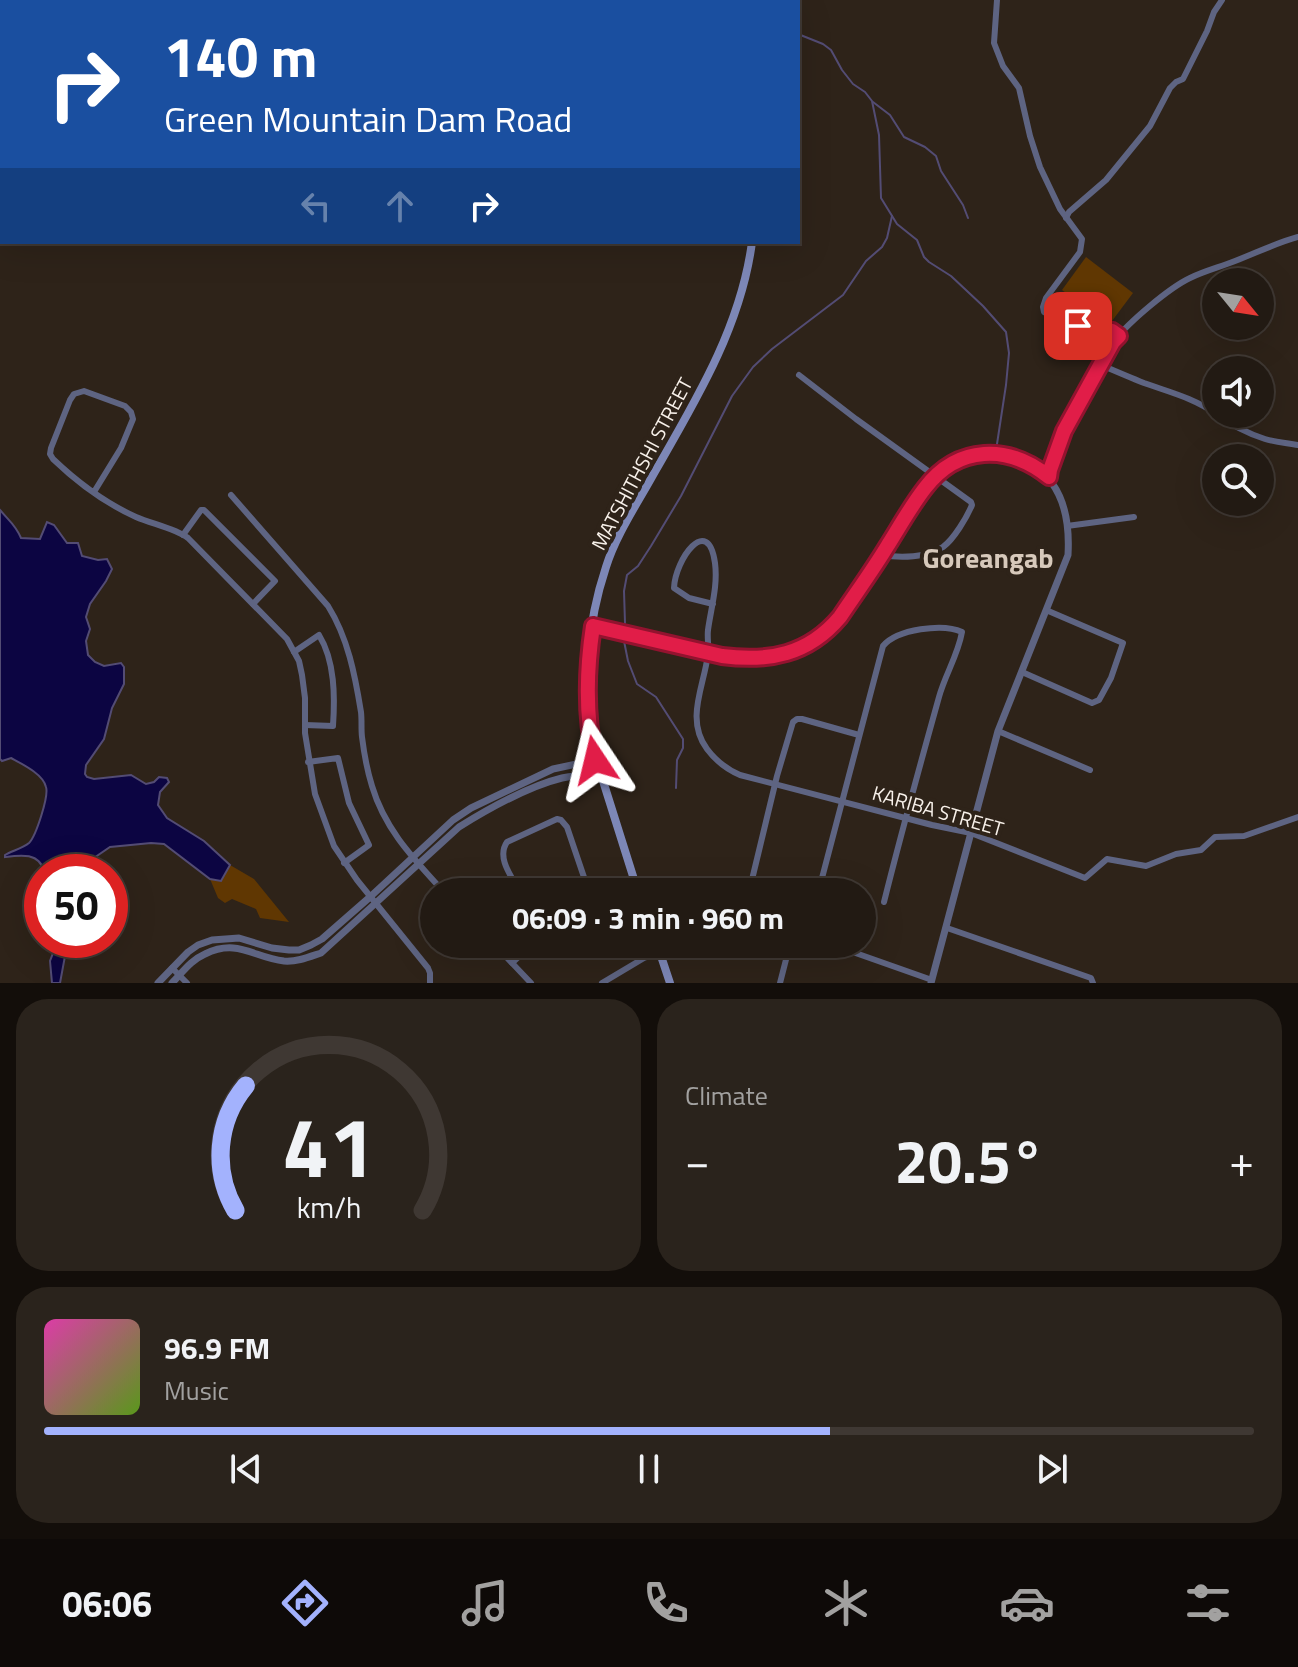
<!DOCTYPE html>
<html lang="en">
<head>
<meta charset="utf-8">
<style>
	:root { --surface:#221a13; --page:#2a231c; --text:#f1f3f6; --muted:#a2a1a0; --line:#3f3833; --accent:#a3b2fd }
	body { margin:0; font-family:"Titillium Web",sans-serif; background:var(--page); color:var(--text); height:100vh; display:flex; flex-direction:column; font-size:30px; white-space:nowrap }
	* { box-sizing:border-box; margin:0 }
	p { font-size:26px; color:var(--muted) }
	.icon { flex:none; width:44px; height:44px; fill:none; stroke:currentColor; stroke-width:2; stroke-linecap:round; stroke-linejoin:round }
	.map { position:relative; height:983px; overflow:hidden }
	.panel { display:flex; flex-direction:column; gap:16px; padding:16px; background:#130e0a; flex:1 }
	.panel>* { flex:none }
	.top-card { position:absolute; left:0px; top:0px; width:800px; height:244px; box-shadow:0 8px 32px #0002,0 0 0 2px var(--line); background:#1a4fa0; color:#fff; overflow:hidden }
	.needle { width:52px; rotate:120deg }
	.fabs { position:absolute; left:1202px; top:268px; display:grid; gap:16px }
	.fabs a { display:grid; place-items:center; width:72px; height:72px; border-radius:50%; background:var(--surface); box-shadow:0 8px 32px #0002,0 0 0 2px var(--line); font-size:40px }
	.speed { position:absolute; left:24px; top:854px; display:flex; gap:16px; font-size:40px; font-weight:700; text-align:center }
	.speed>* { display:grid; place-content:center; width:104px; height:104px; border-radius:50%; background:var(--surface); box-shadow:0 8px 32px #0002,0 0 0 2px var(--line); line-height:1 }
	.speed .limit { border:12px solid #d22; background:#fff; color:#111 }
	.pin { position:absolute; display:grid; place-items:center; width:68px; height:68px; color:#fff; margin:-34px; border-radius:16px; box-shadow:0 4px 12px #0006 }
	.me { position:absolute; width:88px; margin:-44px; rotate:350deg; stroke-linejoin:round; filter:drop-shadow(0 0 6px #0008) }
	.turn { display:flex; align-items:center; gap:28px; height:168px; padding:0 32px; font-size:36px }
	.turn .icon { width:104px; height:104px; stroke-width:2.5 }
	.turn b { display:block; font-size:56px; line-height:68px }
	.lanes { display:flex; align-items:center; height:76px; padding:0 32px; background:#0003; justify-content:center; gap:40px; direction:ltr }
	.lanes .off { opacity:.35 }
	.big { font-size:60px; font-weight:700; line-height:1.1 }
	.panel .card { flex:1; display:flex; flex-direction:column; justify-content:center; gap:12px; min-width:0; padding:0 28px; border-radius:32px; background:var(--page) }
	.panel .dial { align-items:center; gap:0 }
	.dial svg { height:208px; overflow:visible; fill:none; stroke:var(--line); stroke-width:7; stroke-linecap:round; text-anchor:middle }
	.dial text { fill:var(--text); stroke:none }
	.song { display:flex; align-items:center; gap:24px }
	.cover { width:96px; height:96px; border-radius:12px; background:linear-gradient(135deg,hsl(320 70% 55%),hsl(90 70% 35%)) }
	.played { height:8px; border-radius:4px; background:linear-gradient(90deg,var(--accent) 65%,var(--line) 65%) }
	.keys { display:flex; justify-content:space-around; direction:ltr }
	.heat { display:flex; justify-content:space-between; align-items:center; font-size:44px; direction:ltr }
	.panel .tiles { flex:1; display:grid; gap:16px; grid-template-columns:1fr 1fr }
	.card:last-child { grid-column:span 2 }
	.trip { position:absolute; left:420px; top:878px; width:456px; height:80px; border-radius:40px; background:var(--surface); box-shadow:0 8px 32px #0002,0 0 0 2px var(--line); font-weight:700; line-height:80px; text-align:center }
	.tab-bar { display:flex; height:128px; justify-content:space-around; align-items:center; background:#0e0a08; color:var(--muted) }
	.tab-bar .icon { width:56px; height:56px }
	.tab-bar .current { color:var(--accent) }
	.tab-bar b { font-size:36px; color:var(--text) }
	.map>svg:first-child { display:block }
	.green { fill:#603702 }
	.water { fill:#0c0542; stroke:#534c74; stroke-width:2 }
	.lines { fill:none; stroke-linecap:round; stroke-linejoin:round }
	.stream { stroke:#534c74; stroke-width:2 }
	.minor { stroke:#5e6482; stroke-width:6 }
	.tertiary { stroke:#5e6482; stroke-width:7 }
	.secondary { stroke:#7d87b7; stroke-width:8 }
	.route-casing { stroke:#92132f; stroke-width:20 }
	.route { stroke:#e11d48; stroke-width:14 }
	.labels { text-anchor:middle; stroke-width:8; stroke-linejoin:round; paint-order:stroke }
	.street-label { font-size:20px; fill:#f8f1ea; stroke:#2e2319 }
	.district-label { font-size:28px; font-weight:bold; fill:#d7c9bb; stroke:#2e2319 }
</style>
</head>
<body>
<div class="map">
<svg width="1298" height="983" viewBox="0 0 1298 983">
	<rect width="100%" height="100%" fill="#2e2319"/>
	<g class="green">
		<path d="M1086 257 1133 293 1109 325 1062 290Z"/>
		<path d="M230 865 254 879 289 922 260 918 256 909 232 899 225 903 218 898 210 879 221 881Z"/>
	</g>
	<g class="water">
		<path d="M0 510C9 521 15 524 21 538L40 539 47 522 54 525 67 543H78L82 556 98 560 107 559 112 569 106 581 90 604 86 617 90 629 86 641 88 655 95 662 104 666 121 663 124 667V684L112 708 104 739 86 765 85 774 87 777 94 779 131 775 146 784 154 782 159 777 167 778 169 782 160 792 158 805 167 818 204 841 230 865 221 881 210 879 164 844 151 843 110 847 91 860 83 868 82 872H44C40 852 20 855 5 857V855C12 851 23 848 29 843 36 836 49 796 46 787 43 774 22 764 11 758L2 761 0 759Z"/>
		<path d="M52 940H68L60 983H52L50 961 55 948Z"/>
	</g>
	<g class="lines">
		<g class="stream">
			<path d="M650 0 654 2"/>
			<path d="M798 34 823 44 831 50 842 70 853 84 865 92 872 101 879 135 881 198 897 224 917 240 924 257 929 262 951 276 983 306 1006 332 1009 353 1006 385 997 444"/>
			<path d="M873 102 890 115 904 137 925 147 936 156 941 171 963 205 968 218"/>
			<path d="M625 623 624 591 627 575 638 566 651 546 681 496 732 396 753 367 772 349 843 295 866 261 882 247 887 238 892 216"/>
			<path d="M624 641 628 661 637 684 656 697 683 739V748L677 760 676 788"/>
		</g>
		<g class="minor">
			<path d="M997 0 994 43 1003 66 1019 88 1030 136 1040 167 1060 209 1082 239 1080 252 1046 298 1043 307 1044 312C1056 320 1073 326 1087 328 1099 330 1109 328 1119 336"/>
			<path d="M1066 218 1069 212 1106 180 1150 126 1170 88 1176 82 1183 79 1207 31 1214 12 1222 0"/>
			<path d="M1101 365C1115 371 1129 377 1144 383 1169 392 1194 398 1216 414"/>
			<path d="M799 375 856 419 971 502 972 505C967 517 954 539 943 547 928 558 899 558 882 555"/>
			<path d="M1217 414C1229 424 1249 434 1265 439 1275 442 1287 443 1298 445"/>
			<path d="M1049 477C1052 449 1069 423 1082 399 1093 380 1102 358 1115 340 1129 322 1169 288 1190 278 1204 271 1220 267 1235 261 1256 253 1276 243 1298 237"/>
			<path d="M94 492 121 448 133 419 131 412 125 406 84 391 74 394 70 400 51 448 50 454 53 459C77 482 105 503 136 517 152 524 175 528 188 538L287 639 299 661 302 675 305 698V733L315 794 334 846 357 880 428 968 430 973V983"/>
			<path d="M231 495 328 606C348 638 355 675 361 712 362 720 361 729 362 737 364 753 367 770 372 786 385 830 414 859 444 892"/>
			<path d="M1067 526 1134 517"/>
			<path d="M183 535 201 510H204L275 581 253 604"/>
			<path d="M713 604 689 598 674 588C675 560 708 513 715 563 718 586 711 608 708 630 707 638 709 646 708 654 704 687 685 719 707 749 716 761 726 769 740 775L932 825 971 833 1085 878 1107 859 1146 866 1176 854 1201 850 1215 837 1244 836 1298 817"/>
			<path d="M294 652 319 635C335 661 335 697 333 726L305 725"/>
			<path d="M1022 672 1092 703 1099 700 1111 678 1123 643 1046 610"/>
			<path d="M998 731 1090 770"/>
			<path d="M308 762 338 758 349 803 369 845 344 863"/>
			<path d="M822 878 883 646C897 629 943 623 962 632 958 655 945 675 939 697 920 765 901 834 884 902"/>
			<path d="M520 892C512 877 496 858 507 842L557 819 561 820 567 827 589 892"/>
			<path d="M749 892 777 776 793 722 797 719H802L859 735"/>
			<path d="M947 928 1091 978 1093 983"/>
			<path d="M494 944 531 983"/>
			<path d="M830 944 932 980"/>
			<path d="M512 963 532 944"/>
			<path d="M172 968 187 983"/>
			<path d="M602 983 644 958 659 952"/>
			<path d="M780 983 790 944"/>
		</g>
		<g class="tertiary">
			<path d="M593 626C620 632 648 638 676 645 715 654 757 667 796 650 808 645 822 637 831 627 841 617 849 604 856 592 874 567 890 542 907 516 916 502 923 488 935 476 961 452 1001 446 1031 464 1063 483 1070 520 1068 555L998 731 931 983"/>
			<path d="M158 983 188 952 198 945 212 940 239 938 272 948 289 950H299L311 945 322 939 370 897 453 820 471 808 553 769 595 760"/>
			<path d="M172 983C182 973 191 960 205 954 238 938 254 958 284 961 297 962 309 957 321 953L459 827C488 809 529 786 562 778 574 775 587 775 600 775"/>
		</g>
		<g class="secondary">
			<path d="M410 0 412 2"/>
			<path d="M638 892 592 746C582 687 587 624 606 567 616 535 637 504 653 475 695 402 741 327 752 242"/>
			<path d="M657 944 670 983"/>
		</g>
	</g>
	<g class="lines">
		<defs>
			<path id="route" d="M595 760C585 715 586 672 593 626L722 656C769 662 808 655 840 617 856 593 873 570 888 545 900 526 911 506 925 488 958 445 1008 444 1049 477L1050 470 1064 431 1113 342 1119 336 1112 331 1078 326"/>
		</defs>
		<use href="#route" class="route-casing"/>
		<use href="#route" class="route"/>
	</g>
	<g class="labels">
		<g class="street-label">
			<text transform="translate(642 464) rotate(-62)" y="7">MATSHITHSHI STREET</text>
			<text transform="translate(938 811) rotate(16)" y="7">KARIBA STREET</text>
		</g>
		<g class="district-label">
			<text x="988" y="568">Goreangab</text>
		</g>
	</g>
</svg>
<div class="fabs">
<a><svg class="needle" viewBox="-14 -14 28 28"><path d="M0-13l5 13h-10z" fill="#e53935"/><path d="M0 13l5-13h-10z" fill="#a2a1a0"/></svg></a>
<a><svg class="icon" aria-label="sound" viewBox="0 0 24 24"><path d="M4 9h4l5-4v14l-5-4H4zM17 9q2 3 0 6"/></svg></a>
<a><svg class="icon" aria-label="search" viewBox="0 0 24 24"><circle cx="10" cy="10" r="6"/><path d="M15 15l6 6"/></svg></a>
</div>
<div class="speed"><div class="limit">50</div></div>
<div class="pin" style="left:1078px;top:326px;background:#d93025"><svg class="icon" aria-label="arrive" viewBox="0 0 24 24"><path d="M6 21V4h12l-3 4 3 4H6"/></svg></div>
<svg class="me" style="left:595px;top:760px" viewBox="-20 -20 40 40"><path d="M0-17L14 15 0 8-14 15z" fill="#e11d48" stroke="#fff" stroke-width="4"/></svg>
<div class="trip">06:09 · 3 min · 960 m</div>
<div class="top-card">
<div class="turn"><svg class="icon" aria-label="right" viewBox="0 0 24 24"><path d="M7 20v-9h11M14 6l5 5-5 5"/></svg><div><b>140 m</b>Green Mountain Dam Road</div></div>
<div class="lanes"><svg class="icon off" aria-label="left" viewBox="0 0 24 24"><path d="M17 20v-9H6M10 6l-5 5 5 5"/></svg><svg class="icon off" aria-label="ahead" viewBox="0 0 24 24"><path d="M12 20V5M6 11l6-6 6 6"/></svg><svg class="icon" aria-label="right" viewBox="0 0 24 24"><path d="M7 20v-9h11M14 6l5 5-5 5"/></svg></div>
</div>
</div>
<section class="panel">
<div class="tiles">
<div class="card dial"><svg viewBox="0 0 100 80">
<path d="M14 69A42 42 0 1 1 86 69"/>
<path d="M14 69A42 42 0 0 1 18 21" stroke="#a3b2fd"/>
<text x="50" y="56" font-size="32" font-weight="700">41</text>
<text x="50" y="72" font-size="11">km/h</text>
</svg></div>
<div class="card"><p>Climate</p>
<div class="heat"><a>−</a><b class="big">20.5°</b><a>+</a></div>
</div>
<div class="card">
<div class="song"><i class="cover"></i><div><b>96.9 FM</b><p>Music</p></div></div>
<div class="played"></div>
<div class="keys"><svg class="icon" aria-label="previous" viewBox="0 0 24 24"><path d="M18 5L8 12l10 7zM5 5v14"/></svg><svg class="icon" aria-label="pause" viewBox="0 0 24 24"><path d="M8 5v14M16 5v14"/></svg><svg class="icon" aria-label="next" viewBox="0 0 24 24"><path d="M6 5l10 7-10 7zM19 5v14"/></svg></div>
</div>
</div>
</section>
<nav class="tab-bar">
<b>06:06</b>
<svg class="icon current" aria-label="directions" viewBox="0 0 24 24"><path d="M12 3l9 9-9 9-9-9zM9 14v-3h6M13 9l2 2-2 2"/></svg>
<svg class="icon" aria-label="music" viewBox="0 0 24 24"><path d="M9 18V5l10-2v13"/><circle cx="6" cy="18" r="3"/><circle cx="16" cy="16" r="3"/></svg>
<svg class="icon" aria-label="phone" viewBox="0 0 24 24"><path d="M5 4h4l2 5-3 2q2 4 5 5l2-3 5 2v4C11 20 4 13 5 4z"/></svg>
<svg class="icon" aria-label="climate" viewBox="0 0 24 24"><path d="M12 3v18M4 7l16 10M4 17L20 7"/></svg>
<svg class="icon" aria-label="car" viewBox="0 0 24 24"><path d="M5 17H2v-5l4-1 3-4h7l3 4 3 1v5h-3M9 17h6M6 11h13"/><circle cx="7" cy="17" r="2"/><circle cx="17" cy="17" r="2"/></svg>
<svg class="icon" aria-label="filters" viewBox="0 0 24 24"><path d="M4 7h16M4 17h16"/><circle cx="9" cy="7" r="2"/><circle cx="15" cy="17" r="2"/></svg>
</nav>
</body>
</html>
